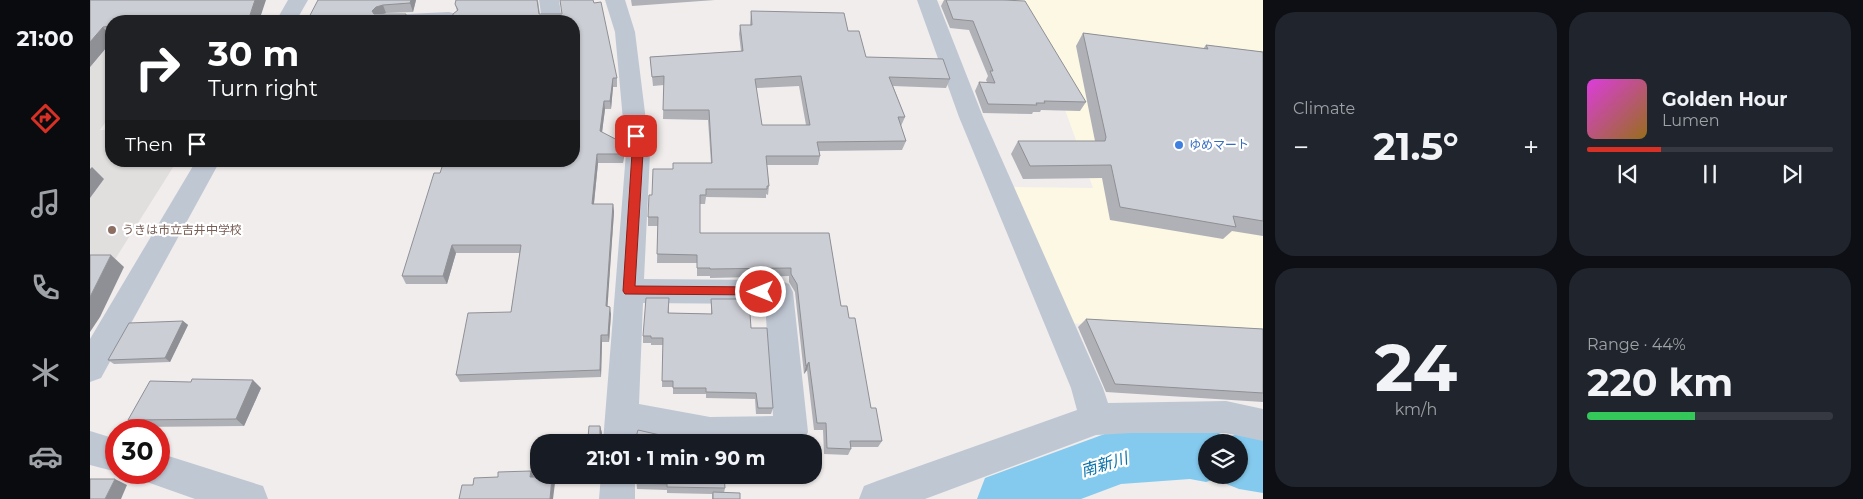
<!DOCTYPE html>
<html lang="en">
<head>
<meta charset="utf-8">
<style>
	:root { --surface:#171b24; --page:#20242c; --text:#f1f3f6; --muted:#9ea1a6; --line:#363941; --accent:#d93025 }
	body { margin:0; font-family:Montserrat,"Noto Sans JP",sans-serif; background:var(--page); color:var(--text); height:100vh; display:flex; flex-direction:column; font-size:19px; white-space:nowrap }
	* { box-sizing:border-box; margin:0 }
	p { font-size:16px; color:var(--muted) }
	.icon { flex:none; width:28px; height:28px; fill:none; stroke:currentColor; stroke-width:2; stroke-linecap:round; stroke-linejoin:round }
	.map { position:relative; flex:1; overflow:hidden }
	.drawer { display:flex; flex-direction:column; gap:12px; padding:12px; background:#0d0f14; width:600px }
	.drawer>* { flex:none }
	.banner { position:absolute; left:15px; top:15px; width:475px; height:152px; border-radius:20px; box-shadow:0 1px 4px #0004; background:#202124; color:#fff; overflow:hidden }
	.tools { position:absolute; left:1108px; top:434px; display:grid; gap:10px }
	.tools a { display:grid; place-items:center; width:50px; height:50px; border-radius:50%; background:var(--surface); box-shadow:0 1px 4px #0004; font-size:25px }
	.speed { position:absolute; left:15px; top:419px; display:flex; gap:10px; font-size:25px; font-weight:700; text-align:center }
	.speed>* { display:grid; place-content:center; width:65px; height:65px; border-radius:50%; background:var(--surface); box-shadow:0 1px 4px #0004; line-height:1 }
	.speed .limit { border:8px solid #d22; background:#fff; color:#111 }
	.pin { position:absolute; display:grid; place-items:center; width:42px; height:42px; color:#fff; margin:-21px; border-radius:10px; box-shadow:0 2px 8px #0006 }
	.me { position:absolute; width:55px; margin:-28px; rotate:270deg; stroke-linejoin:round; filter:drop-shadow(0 0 4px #0008) }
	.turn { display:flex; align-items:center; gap:18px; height:105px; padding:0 20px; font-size:22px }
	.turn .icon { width:65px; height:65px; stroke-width:2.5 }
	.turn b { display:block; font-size:35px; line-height:42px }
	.then { display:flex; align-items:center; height:48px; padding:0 20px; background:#0003; gap:10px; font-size:19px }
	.big { font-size:38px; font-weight:700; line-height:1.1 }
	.drawer .widget { flex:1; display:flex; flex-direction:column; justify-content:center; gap:8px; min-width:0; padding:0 18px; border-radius:20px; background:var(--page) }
	.drawer .dial { align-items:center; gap:0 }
	.dial b { font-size:65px; line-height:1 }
	.song { display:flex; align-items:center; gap:15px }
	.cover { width:60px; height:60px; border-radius:8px; background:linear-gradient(135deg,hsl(300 70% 55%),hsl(40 70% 35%)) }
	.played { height:5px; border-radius:2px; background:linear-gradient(90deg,var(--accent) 30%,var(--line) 30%) }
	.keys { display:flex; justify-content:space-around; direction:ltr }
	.heat { display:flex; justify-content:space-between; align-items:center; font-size:28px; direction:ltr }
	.charge { height:8px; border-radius:4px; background:linear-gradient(90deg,#34c759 44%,var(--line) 0) }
	.drawer .tiles { flex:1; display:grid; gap:12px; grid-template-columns:repeat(2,1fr) }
	.trip { position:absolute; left:440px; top:434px; width:292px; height:50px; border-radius:20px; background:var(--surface); box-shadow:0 1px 4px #0004; font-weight:700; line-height:50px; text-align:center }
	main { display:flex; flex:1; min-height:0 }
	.tabs { display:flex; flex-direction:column; width:90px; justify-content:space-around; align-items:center; background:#090b0e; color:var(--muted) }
	.tabs .icon { width:35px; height:35px }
	.tabs .current { color:var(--accent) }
	.tabs b { font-size:22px; color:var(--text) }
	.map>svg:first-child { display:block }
	.commercial { fill:#fcf8e4 }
	.education { fill:#e1dede }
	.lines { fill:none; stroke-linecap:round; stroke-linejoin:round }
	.river { fill:#84caee; fill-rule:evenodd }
	.street { fill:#bfc7d3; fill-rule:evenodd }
	.wall { fill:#afb1b7; fill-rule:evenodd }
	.shaded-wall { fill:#8f9095 }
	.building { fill:#ccced5; stroke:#8f9095; fill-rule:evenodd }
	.route { fill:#d93025; stroke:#8d1f18 }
	.shop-dot { fill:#3f7fe0; stroke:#fff; stroke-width:2 }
	.education-dot { fill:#8d6e63; stroke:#fff; stroke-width:2 }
	.labels { text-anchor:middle; stroke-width:4.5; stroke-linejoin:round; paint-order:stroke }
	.shop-label { font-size:12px; fill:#366cbe; stroke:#fff; text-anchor:start }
	.education-label { font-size:12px; fill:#785e54; stroke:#fff; text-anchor:start }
	.near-water-label { font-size:16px; font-style:italic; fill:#0873aa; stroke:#fff }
</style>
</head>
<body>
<main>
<nav class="tabs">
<b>21:00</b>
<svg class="icon current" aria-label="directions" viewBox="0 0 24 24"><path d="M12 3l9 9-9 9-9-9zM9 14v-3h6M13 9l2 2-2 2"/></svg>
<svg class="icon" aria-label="music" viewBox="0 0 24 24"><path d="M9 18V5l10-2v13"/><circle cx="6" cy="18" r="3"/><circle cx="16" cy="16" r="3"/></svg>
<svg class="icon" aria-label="phone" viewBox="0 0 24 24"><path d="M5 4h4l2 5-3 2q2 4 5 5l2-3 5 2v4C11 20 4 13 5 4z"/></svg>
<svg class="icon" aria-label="climate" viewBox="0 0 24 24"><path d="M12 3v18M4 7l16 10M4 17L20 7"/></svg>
<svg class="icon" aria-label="car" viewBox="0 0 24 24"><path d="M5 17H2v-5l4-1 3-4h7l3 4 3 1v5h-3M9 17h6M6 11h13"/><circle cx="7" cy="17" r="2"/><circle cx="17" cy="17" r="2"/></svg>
</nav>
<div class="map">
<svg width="1173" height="499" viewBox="0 0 1173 499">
	<rect width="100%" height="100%" fill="#f0edec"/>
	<path class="commercial" d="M842 0H1173V336L977 323 923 187 1003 188 938 6Z"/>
	<path class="education" d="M21 41V114L10 130H21V161H87L0 299V43Z"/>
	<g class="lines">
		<path class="river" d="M1100 425 1116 428 1136 436 1137 438 1149 433 1173 437V493L1149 489 1129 481 1128 478 1116 482 1100 479 1031 484 991 499H887L895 478 1031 428ZM1116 442H1149V475H1116Z"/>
		<g class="street">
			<path d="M198 0H218L206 21H186Z"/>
			<path d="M449 0H469L472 21H452Z"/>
			<path d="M515 0H535L545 32 560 153 554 279 689 280 699 284 703 292 718 432 713 442H587L547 435V442H513L536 153 525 32ZM553 303 675 304 683 416 620 417 549 404Z"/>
			<path d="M827 0H847L893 117 1013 388 1018 403 1136 401 1173 409V441L1136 433H1041L1006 435 835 499H769L774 486 787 481 987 410 981 388 869 117Z"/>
			<path d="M359 12 366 14 369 18 367 21H287L290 17 297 15Z"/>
			<path d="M106 161H130L11 378 0 382V339Z"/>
			<path d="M0 431 26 439 27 472 0 465Z"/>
			<path d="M69 453 173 486 178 499H105L57 482 53 472H69Z"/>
			<path d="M511 475H545V499H509Z"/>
		</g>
	</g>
	<g class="wall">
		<path d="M0 0 174 3 169 21H21V42L0 67Z"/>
		<path d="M228 0H326L323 12 296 13 292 14 319 21Z"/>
		<path d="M448 0 450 14 527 78V87H523L521 109H515L512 132 534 153 533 163H508L504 204H523L524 212 517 306 521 314 519 342H512L511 377 370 382 366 375 421 312 430 253H366L357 284H316L312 276 350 173 484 161 367 11 365 4Z"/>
		<path d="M541 0H625L542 6Z"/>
		<path d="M854 0H913L996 102 990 111 951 110 950 112H943L942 114 893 113 885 91 889 82H897L896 80 898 76 879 30 860 28 851 6Z"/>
		<path d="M661 11 758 31 776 57 860 79 856 88 803 86 815 117 811 126 816 141 812 150 729 151 730 156 728 165H677L679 186 678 195 676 194V198L616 197 615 204H610V233H739L751 306 781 408 792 441 788 447H761V449L758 455 734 454 733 430H724L717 370 714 374 705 292 699 282V276L620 278V276H607V263H567L568 226H558V217L562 195 583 169 621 163 618 120 573 119 574 85 563 86 560 57 651 51 649 34 650 25H660ZM709 86 716 125H672L666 88Z"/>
		<path d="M993 33 1113 49 1116 45 1173 52V236L1142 231 1133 239 1020 220 1012 178 933 179 921 154 928 141H1005L986 46Z"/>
		<path d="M180 161H271L180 162Z"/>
		<path d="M621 299 661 328 683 408 681 414H666L665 399 616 398V394H583V387H572L573 345H561V343H553V336L579 305V313L621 314Z"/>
		<path d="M996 319 1173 329V402L1016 392 988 327Z"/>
		<path d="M93 321 98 325 80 362 24 364 18 360Z"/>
		<path d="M171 388 154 426 49 427 38 420Z"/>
		<path d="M510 426 512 433V437H579L634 442H500L498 438Z"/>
		<path d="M546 475 635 488 634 493 650 499H622V494L577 493V490L547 489Z"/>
	</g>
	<g class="shaded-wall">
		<path d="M165 0H176L169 21H158Z"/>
		<path d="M321 0H326L323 12 320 3Z"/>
		<path d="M293 5 296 13 289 15 286 20 282 11 286 7Z"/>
		<path d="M316 14 319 21H314Z"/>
		<path d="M13 27 21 37V42L0 67V42Z"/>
		<path d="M523 78V87L521 109 520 101Z"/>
		<path d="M514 101 515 109 511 140 510 131Z"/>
		<path d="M533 145 534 153 533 163Z"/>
		<path d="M507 154 508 163 503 212 502 204Z"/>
		<path d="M2 167 14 179 0 198V169Z"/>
		<path d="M523 204 524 212 517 314 516 306Z"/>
		<path d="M362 245 366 253 357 284 353 276Z"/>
		<path d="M21 255 34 267 10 317 0 332V297Z"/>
		<path d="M520 307 521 314 519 342 518 335Z"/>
		<path d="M93 321 98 325 80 362 75 358Z"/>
		<path d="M511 335 512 342 511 377 510 370Z"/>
		<path d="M719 362 717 370 714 374 716 366Z"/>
		<path d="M163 380 171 388 154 426 146 419Z"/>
		<path d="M510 426 512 433 511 442 510 435Z"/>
		<path d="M441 471 444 477H440Z"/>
		<path d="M462 477 465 483 463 499H460Z"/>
		<path d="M25 479 37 485 31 499H15Z"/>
	</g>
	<g class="building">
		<path d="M0 0H165L158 21H82V20L72 21H21V26L13 27 0 42Z"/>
		<path d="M228 0H321L320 3 293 5 286 7 282 11 284 14H316L314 21H217Z"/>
		<path d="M366 0H447L449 14H472L470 0H503L504 3 511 2 527 78H523L520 101H514L510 131 533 143V154H507L502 204H523L516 306 520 307 518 335H511L510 370 366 375 378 313 421 312 431 245H362L353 276H312L344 173H350L354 161H484V21H362L363 14 368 10 365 4Z"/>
		<path d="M856 0H913L935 1 996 102 954 101 955 103H946L947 105 898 104 889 82 905 83 900 71H903L883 21 863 19Z"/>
		<path d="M661 11 754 13 758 31H769L776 57 853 59 860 79 799 77 815 117H808L816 141 727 142 730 156H676L679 186H677V189H616V195H610V233H739L751 306H757L759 318H765L781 408H786L792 441H760L761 449 737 448 736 423H727L719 362 716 366 707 284 701 274V268L620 269V268H607V255L567 254 568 217H558L559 195H562L563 169H583V163H622L619 110H573L574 76 562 77 560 57 653 51 650 25H662ZM711 76 720 125H672L665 79Z"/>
		<path d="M993 33 1118 49 1116 45 1173 52V221L1143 216 1146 227 1030 207 1021 165 940 166 928 141H1015L1016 137Z"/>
		<path d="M0 255H21L0 297Z"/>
		<path d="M556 298H579L578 313 622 314 621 299H659L661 328H677L683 408H668L666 393 616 392V388H583V381H572L573 338H561V336H553Z"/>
		<path d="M996 319 1173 329V393L1025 384Z"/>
		<path d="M93 321 75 358 18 360 39 323Z"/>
		<path d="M102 379 163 380 146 419 38 420 60 381 101 382Z"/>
		<path d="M499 426H510V435L511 437H546L548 430 579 437H634V442H524L498 438Z"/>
		<path d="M441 471 440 477H462L460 499H369L372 485H383L384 478 408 477V472Z"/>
		<path d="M546 475H634L635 488 577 487V484L546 483Z"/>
		<path d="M0 479H25L15 499H0Z"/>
		<path d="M623 492 650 493V499H623Z"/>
	</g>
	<path class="route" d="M546 132 551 136 553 153 545 286 671 287 675 288 677 292 675 295 535 294 533 291 542 153 541 136Z"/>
	<circle class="shop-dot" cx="1089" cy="145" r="5"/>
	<circle class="education-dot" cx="22" cy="230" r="5"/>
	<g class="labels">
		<g class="shop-label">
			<text x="1099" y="149">ゆめマート</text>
		</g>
		<g class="education-label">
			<text x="32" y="234">うきは市立吉井中学校</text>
		</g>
		<g class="near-water-label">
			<text transform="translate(1014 464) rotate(-17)" y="6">南新川</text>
		</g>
	</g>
</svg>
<div class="tools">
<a><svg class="icon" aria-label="layers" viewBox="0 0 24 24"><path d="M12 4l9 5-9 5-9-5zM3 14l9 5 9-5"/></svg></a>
</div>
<div class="speed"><div class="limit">30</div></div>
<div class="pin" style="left:546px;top:136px;background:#d93025"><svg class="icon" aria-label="arrive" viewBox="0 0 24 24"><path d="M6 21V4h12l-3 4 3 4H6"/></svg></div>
<svg class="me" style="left:671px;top:292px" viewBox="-20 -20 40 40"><circle r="17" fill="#d93025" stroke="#fff" stroke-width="3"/><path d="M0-11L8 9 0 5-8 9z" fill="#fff"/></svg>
<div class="trip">21:01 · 1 min · 90 m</div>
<div class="banner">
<div class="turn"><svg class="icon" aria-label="right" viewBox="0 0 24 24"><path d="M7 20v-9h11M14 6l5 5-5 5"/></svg><div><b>30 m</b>Turn right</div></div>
<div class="then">Then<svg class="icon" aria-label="arrive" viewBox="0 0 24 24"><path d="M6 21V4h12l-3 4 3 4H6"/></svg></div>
</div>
</div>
<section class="drawer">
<div class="tiles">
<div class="widget"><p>Climate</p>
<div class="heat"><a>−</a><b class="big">21.5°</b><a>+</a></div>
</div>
<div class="widget">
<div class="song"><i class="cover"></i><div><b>Golden Hour</b><p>Lumen</p></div></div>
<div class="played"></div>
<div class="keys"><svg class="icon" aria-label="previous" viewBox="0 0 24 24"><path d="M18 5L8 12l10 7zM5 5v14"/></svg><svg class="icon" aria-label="pause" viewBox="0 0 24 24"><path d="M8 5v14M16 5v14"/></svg><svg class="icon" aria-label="next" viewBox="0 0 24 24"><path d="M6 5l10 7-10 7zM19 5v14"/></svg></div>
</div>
<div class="widget dial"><b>24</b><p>km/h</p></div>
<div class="widget"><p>Range · 44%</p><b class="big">220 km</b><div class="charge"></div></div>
</div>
</section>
</main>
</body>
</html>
